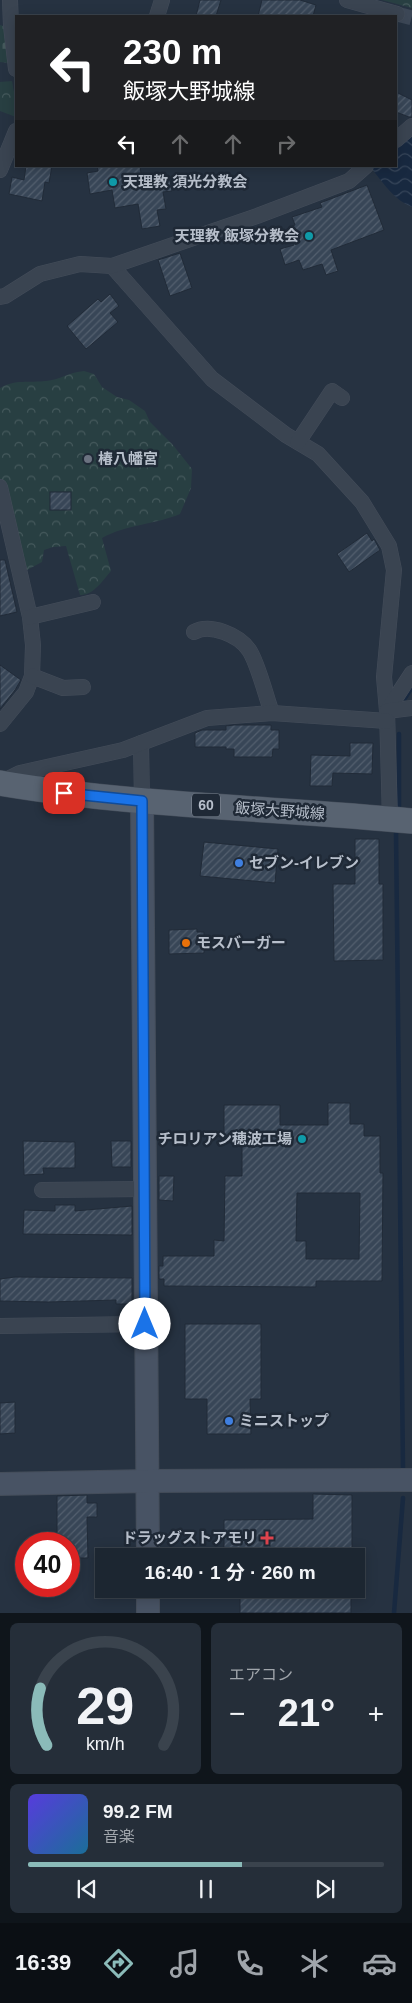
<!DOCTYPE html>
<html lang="ja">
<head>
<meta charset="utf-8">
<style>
	:root { --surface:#1c2631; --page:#252e39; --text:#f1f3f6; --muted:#a0a5ab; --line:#3a434d; --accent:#8bbbb9 }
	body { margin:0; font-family:Arial,"Noto Sans JP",sans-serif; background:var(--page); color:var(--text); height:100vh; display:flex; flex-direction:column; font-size:19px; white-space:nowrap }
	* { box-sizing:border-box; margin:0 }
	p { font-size:16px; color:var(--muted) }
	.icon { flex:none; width:28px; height:28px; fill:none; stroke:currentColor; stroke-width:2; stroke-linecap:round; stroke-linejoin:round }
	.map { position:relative; height:1613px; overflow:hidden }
	.drawer { display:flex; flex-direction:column; gap:10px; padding:10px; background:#0f151b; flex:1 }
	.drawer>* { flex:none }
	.top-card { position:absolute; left:15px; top:15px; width:382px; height:152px; border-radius:0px; box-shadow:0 2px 12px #0003,0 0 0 1px var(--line); background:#202124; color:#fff; overflow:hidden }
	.speed { position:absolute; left:15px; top:1532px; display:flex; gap:10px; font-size:25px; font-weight:700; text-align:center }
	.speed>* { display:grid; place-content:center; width:65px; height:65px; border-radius:50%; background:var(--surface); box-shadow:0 2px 12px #0003,0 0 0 1px var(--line); line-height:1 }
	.speed .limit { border:8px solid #d22; background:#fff; color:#111 }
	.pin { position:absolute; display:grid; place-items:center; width:42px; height:42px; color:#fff; margin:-21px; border-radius:10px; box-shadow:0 2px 8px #0006 }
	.me { position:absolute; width:55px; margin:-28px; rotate:0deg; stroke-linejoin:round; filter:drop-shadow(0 0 4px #0008) }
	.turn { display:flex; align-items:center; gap:18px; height:105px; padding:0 25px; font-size:22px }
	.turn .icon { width:65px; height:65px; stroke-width:2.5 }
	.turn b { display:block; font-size:35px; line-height:42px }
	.lanes { display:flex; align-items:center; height:48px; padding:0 25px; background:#0003; justify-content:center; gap:25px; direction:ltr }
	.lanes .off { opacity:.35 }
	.big { font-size:38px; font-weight:700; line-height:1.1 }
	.drawer .tile { flex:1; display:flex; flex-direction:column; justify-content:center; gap:8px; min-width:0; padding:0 18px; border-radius:8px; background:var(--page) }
	.drawer .dial { align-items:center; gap:0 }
	.dial svg { height:130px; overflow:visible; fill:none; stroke:var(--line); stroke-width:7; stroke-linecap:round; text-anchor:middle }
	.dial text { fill:var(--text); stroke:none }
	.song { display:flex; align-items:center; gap:15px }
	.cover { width:60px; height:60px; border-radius:8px; background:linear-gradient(135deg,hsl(250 70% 55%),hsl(200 70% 35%)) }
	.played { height:5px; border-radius:2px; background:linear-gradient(90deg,var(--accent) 60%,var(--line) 60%) }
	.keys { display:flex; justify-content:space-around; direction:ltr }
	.heat { display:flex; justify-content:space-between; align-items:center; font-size:28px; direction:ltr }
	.drawer .tiles { flex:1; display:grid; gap:10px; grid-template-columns:1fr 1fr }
	.tile:last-child { grid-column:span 2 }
	.trip { position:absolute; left:95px; top:1548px; width:270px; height:50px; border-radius:0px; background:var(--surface); box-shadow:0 2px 12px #0003,0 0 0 1px var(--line); font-weight:700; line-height:50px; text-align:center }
	.menu { display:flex; height:80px; justify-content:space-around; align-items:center; background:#0b0f14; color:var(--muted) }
	.menu .icon { width:35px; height:35px }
	.menu .on { color:var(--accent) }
	.menu b { font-size:22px; color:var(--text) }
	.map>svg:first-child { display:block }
	.forest { fill:url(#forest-crowns) }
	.cemetery { fill:url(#cemetery-stones) }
	.water { fill:url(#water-waves) }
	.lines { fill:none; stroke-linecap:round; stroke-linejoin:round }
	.stream { stroke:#182940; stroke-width:4.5 }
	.building { fill:url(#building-hatch); stroke:#212b38; fill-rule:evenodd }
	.street-tunnel { stroke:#3c4756; stroke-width:15; stroke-dasharray:15 8; stroke-linecap:butt }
	.street-casing { stroke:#444d5a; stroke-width:16 }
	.secondary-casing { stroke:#444d5a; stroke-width:24 }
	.primary-casing { stroke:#444d5a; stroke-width:26 }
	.street { stroke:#3a4451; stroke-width:15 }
	.secondary { stroke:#485364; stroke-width:22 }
	.primary { stroke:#586371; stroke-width:25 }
	.route-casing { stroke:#114b97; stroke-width:12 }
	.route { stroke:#1a73e8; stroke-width:9 }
	.culture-dot { fill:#0f9aa8; stroke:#1f2936; stroke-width:2 }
	.worship-dot { fill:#6b7280; stroke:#1f2936; stroke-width:2 }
	.shop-dot { fill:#3f7fe0; stroke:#1f2936; stroke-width:2 }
	.food-dot { fill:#e8710a; stroke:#1f2936; stroke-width:2 }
	.health-dot { fill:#e0444e; stroke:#1f2936; stroke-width:2 }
	.labels { text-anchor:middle; stroke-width:5; stroke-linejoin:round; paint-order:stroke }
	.shield { fill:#1f2936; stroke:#89929e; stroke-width:1 }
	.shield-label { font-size:14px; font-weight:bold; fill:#b7bfcb }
	.poi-label { font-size:15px; font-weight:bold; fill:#b7bfcb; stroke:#1f2936; text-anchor:start }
	.street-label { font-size:15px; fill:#b7bfcb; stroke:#1f2936 }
</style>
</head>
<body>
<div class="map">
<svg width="412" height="1613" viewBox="0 0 412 1613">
	<defs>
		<pattern id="forest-crowns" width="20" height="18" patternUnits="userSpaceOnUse" patternTransform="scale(1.25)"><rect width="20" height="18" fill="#283f42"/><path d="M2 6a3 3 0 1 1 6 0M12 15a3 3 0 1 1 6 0" fill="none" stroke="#45595c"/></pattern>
		<pattern id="cemetery-stones" width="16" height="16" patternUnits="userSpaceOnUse" patternTransform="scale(1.25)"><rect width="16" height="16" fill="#283f42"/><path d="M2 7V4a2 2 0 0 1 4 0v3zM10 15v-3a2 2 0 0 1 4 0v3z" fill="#45595c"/></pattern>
		<pattern id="water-waves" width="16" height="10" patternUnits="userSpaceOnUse" patternTransform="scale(1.25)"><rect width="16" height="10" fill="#182940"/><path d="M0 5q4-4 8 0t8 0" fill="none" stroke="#37465a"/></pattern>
		<pattern id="building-hatch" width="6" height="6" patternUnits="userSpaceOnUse" patternTransform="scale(1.25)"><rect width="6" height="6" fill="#384657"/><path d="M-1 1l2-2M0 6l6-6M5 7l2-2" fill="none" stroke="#535f6e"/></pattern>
	</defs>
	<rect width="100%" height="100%" fill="#263241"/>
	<g class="forest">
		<path d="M382 0H412V8Z"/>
		<path d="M12 81 16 103V117L0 111V82Z"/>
		<path d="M84 371 94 374 102 387 117 397 129 400 145 411 150 422 173 445 192 469 191 488 180 514C154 525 127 524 102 538L111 571C103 580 93 596 80 595L66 546 53 547 44 550 42 562 27 570 0 479V388C15 379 29 383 46 381 59 380 70 372 84 371Z"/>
	</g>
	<path class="cemetery" d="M0 25 6 27 9 63 0 62Z"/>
	<path class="water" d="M412 131V207C394 200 384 184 372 169L375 166H396V146Z"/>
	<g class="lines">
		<g class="stream">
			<path d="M405 698 412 687"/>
			<path d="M399 734V806"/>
			<path d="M396 831 403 1470"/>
			<path d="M394 1613 403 1498"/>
		</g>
	</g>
	<g class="building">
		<path d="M200 0H221L216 16H196Z"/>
		<path d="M262 0H300L316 5 313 16H258Z"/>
		<path d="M396 92 412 100V117H409L396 112Z"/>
		<path d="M26 166H52L49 183 45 182 42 201 9 194 12 177 24 180Z"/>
		<path d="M97 166H140L142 181 169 176 172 191 163 192 166 209 157 210 160 226 142 229 138 204 115 208 112 190 90 194 87 173 98 171Z"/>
		<path d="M367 185 384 230 331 250 338 271 326 275 322 264 303 270 299 260 285 265 280 249 294 245 288 228 295 225 292 217 322 207 320 203Z"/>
		<path d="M180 253 192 288 170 296 158 260Z"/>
		<path d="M110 294 119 306 110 313 118 322 86 349 67 326 98 299 101 302Z"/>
		<rect x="50" y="492" width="21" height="18"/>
		<path d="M367 533 372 541 374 539 380 550 349 572 337 554Z"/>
		<path d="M0 560H5L17 612 0 616Z"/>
		<path d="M0 665 21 680 15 690 0 709Z"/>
		<path d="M271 725V730H279V749H273L272 757H234V749H226V747H195V733L202 730H226V726L234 725Z"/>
		<path d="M350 743H373L372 774 333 773 332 786H310L311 755 350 756Z"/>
		<path d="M355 839H379V884H383V960L334 961 333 884H355Z"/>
		<path d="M204 842 278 849 275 883 200 876Z"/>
		<path d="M197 929V932H204V953L169 954V930Z"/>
		<path d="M328 1103H350V1124H364V1136H380V1173H383L382 1281H316V1287L164 1286V1279H159V1266H163V1256H214V1240L224 1241 225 1176H242V1142L224 1143V1105H280V1125H328ZM297 1193H360L359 1259H306V1241H296Z"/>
		<path d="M23 1141 75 1142V1168H43L44 1174 24 1175Z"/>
		<path d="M111 1141H131V1167H112Z"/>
		<path d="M159 1176H174L173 1201 159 1200Z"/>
		<path d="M55 1205H75V1211L132 1206V1235L23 1234 24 1210 55 1211Z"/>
		<path d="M15 1277 132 1278V1304H116V1300L49 1302 0 1301V1279Z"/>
		<path d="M185 1324H261V1399H250L251 1434H207V1399H185Z"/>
		<path d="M15 1402V1433L0 1434V1403Z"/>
		<path d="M313 1494 352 1495V1556H224V1520L313 1519Z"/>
		<path d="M87 1495V1503H97V1517H87L88 1558H69V1544H57V1496Z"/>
		<rect x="240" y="1589" width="111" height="24"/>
	</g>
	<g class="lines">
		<path class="street-tunnel" d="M397 14 412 18"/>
		<defs>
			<g id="street">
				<path d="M10 0 11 26 16 69"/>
				<path d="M347 0 397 14"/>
				<path d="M157 16 162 0"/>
				<path d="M396 140 412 126"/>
				<path d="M0 170 16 131"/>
				<path d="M112 266 212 379 286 435 318 454 362 502 389 546 394 570 384 677 387 711 390 819"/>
				<path d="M0 297 5 296 40 274 80 264 112 266 257 216 349 181 366 166"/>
				<path d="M298 442 332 391 342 398"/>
				<path d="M0 487 30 617 33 645 32 676 26 692 0 724"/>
				<path d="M30 617 93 602"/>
				<path d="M194 632C210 623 239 635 249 650 258 663 266 697 272 713"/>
				<path d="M32 676 63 688 83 687"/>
				<path d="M387 711 412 673"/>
				<path d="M387 711 412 708"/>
				<path d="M141 743 142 801"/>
				<path d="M2 782 20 773 123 750 207 718 272 713 387 721"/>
				<path d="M42 1190 145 1189"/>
				<path d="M0 1326 145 1324"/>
			</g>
			<g id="secondary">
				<path d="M142 801 148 1556"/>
				<path d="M0 1484 148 1481 412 1480"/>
				<path d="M148 1589V1613"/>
			</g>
			<path id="primary" d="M0 783C136 806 275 808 412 821"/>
		</defs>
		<use href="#street" class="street-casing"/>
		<use href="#secondary" class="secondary-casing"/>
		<use href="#primary" class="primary-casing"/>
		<use href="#street" class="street"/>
		<use href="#secondary" class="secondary"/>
		<use href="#primary" class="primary"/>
	</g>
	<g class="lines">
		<defs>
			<path id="route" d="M64 793 142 801 145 1324"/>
		</defs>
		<use href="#route" class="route-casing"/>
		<use href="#route" class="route"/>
	</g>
	<g class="culture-dot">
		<circle cx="113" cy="182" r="5"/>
		<circle cx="309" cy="236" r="5"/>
		<circle cx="302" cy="1139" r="5"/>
	</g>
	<circle class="worship-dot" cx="88" cy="459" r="5"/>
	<g class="shop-dot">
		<circle cx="239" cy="863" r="5"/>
		<circle cx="229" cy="1421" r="5"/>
	</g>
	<circle class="food-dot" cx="186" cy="943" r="5"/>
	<path class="health-dot" d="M264.5 1530.5h5v5h5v5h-5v5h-5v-5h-5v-5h5z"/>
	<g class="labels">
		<rect class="shield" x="192" y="793.5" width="28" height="23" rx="4"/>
		<g class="shield-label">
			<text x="206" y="810">60</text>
		</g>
		<g class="poi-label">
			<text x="123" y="187">天理教 須光分教会</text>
			<text x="299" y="241" text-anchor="end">天理教 飯塚分教会</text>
			<text x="98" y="464">椿八幡宮</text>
			<text x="249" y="868">セブン-イレブン</text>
			<text x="196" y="948">モスバーガー</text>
			<text x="292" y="1144" text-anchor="end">チロリアン穂波工場</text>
			<text x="239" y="1426">ミニストップ</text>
			<text x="257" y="1543" text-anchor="end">ドラッグストアモリ</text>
		</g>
		<g class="street-label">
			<text transform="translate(280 811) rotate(4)" y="5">飯塚大野城線</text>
		</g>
	</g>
</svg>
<div class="speed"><div class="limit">40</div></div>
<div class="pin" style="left:64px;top:793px;background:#d93025"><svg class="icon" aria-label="arrive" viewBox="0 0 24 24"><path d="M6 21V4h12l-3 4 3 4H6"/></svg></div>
<svg class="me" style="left:145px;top:1324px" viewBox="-20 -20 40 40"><circle r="19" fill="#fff"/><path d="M0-13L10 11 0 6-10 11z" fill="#1a73e8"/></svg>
<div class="trip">16:40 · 1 分 · 260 m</div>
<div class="top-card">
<div class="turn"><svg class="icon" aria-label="left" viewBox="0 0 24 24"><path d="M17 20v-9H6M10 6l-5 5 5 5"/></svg><div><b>230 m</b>飯塚大野城線</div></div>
<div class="lanes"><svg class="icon" aria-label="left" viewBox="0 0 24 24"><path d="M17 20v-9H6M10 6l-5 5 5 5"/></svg><svg class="icon off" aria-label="ahead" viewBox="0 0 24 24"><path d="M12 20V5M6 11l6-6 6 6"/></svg><svg class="icon off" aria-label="ahead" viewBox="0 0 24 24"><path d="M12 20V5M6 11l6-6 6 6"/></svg><svg class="icon off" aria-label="right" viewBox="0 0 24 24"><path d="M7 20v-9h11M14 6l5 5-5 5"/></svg></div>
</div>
</div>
<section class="drawer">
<div class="tiles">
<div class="tile dial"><svg viewBox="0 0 100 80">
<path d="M14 69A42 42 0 1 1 86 69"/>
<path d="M14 69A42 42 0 0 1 10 34" stroke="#8bbbb9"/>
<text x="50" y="56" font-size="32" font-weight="700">29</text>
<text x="50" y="72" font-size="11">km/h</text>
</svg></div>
<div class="tile"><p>エアコン</p>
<div class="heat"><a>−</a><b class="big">21°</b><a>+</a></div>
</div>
<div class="tile">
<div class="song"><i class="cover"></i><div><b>99.2 FM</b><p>音楽</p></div></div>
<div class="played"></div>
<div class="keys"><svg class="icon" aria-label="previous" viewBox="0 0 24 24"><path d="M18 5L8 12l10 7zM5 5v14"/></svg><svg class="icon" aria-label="pause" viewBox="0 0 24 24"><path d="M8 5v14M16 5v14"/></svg><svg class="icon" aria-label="next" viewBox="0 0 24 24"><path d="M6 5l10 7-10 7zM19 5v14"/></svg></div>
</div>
</div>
</section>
<nav class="menu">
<b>16:39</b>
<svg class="icon on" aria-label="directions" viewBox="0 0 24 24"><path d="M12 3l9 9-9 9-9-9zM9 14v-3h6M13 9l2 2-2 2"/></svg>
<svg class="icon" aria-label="music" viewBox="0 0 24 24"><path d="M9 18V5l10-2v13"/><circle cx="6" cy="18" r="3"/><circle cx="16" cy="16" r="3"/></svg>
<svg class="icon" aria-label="phone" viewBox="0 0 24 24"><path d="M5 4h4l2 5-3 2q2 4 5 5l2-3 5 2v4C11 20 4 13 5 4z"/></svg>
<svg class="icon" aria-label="climate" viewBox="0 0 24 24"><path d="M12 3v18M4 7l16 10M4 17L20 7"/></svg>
<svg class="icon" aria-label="car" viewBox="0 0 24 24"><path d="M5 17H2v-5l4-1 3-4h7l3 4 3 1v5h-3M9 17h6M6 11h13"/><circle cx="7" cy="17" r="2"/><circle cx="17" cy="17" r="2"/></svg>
</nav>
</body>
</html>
